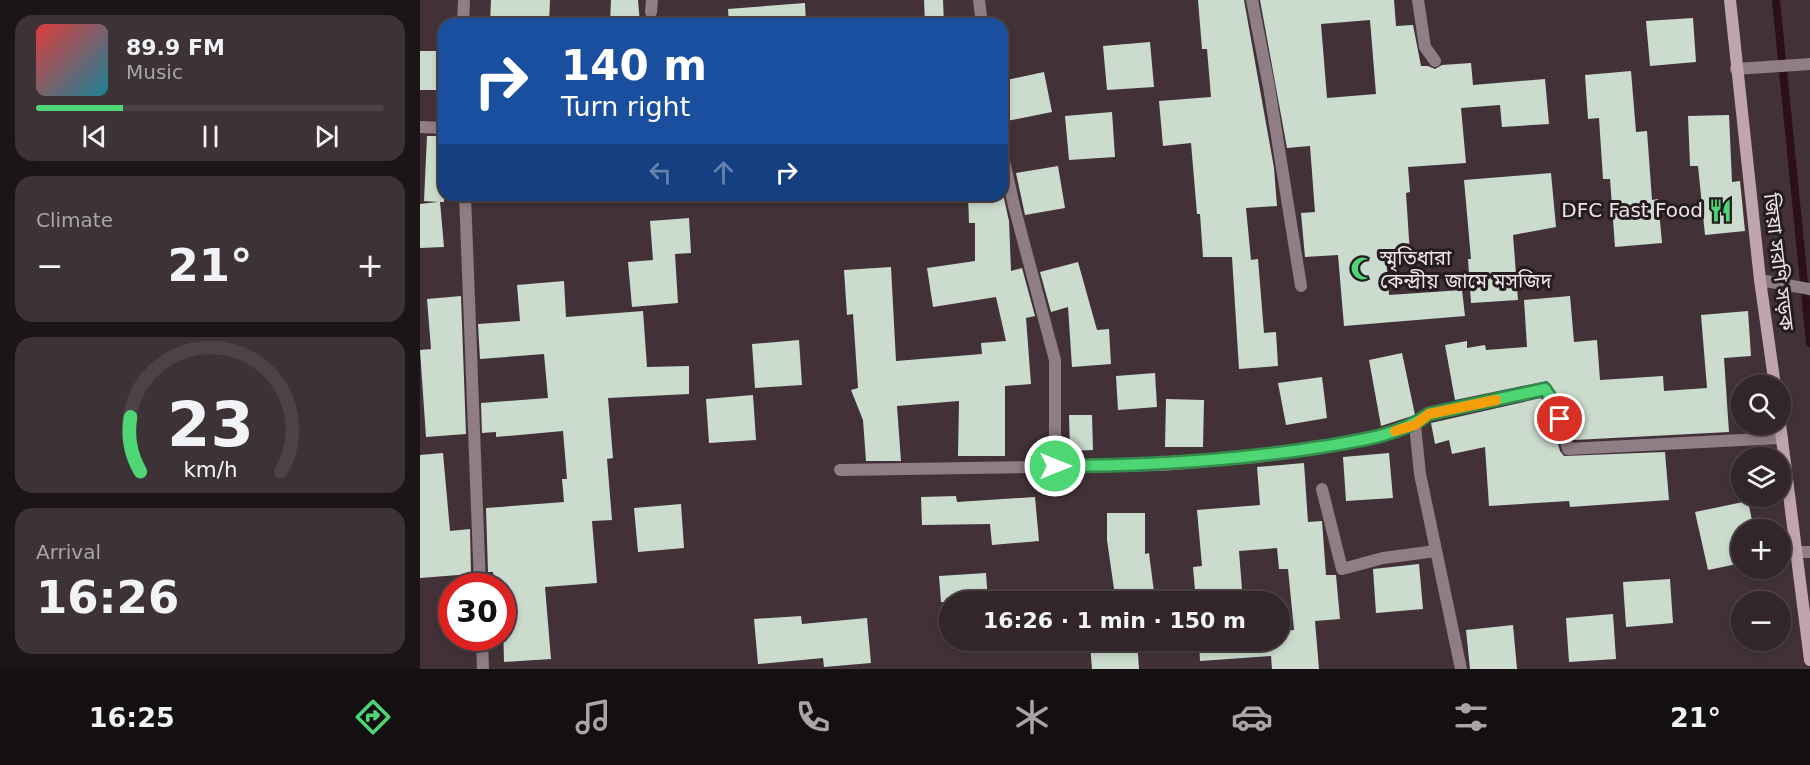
<!DOCTYPE html>
<html lang="en">
<head>
<meta charset="utf-8">
<style>
	:root { --surface:#32262a; --page:#3d3236; --text:#f1f3f6; --muted:#a8a5a8; --line:#4d4347; --accent:#4ed675 }
	body { margin:0; font-family:"DejaVu Sans","Noto Sans Bengali",sans-serif; background:var(--page); color:var(--text); height:100vh; display:flex; flex-direction:column; font-size:22px; white-space:nowrap }
	* { box-sizing:border-box; margin:0 }
	p { font-size:20px; color:var(--muted) }
	.icon { flex:none; width:33px; height:33px; fill:none; stroke:currentColor; stroke-width:2; stroke-linecap:round; stroke-linejoin:round }
	.map { position:relative; flex:1; overflow:hidden }
	.drawer { display:flex; flex-direction:column; gap:15px; padding:15px; background:#1c1517; width:420px }
	.drawer>* { flex:none }
	.banner { position:absolute; left:18px; top:18px; width:570px; height:183px; border-radius:18px; box-shadow:0 3px 9px #0003,0 0 0 2px var(--line); background:#1a4fa0; color:#fff; overflow:hidden }
	.controls { position:absolute; left:1311px; top:375px; display:grid; gap:12px }
	.controls a { display:grid; place-items:center; width:60px; height:60px; border-radius:50%; background:var(--surface); box-shadow:0 3px 9px #0003,0 0 0 2px var(--line); font-size:30px }
	.speed { position:absolute; left:18px; top:573px; display:flex; gap:12px; font-size:30px; font-weight:700; text-align:center }
	.speed>* { display:grid; place-content:center; width:78px; height:78px; border-radius:50%; background:var(--surface); box-shadow:0 3px 9px #0003,0 0 0 2px var(--line); line-height:1 }
	.speed .limit { border:9px solid #d22; background:#fff; color:#111 }
	.pin { position:absolute; display:grid; place-items:center; width:51px; height:51px; color:#fff; margin:-26px; border:3px solid #fff; border-radius:50%; box-shadow:0 2px 6px #0007 }
	.me { position:absolute; width:66px; margin:-33px; rotate:90deg; stroke-linejoin:round; filter:drop-shadow(0 0 4px #0008) }
	.turn { display:flex; align-items:center; gap:21px; height:126px; padding:0 24px; font-size:27px }
	.turn .icon { width:78px; height:78px; stroke-width:2.5 }
	.turn b { display:block; font-size:42px; line-height:51px }
	.lanes { display:flex; align-items:center; height:57px; padding:0 24px; background:#0003; justify-content:center; gap:30px; direction:ltr }
	.lanes .off { opacity:.35 }
	.big { font-size:45px; font-weight:800; line-height:1.1 }
	.drawer .card { flex:1; display:flex; flex-direction:column; justify-content:center; gap:9px; min-width:0; padding:0 21px; border-radius:18px; background:var(--page) }
	.drawer .dial { align-items:center; gap:0 }
	.dial svg { height:156px; overflow:visible; fill:none; stroke:var(--line); stroke-width:7; stroke-linecap:round; text-anchor:middle }
	.dial text { fill:var(--text); stroke:none }
	.song { display:flex; align-items:center; gap:18px }
	.cover { width:72px; height:72px; border-radius:9px; background:linear-gradient(135deg,hsl(0 70% 55%),hsl(190 70% 35%)) }
	.played { height:6px; border-radius:3px; background:linear-gradient(90deg,var(--accent) 25%,var(--line) 25%) }
	.keys { display:flex; justify-content:space-around; direction:ltr }
	.heat { display:flex; justify-content:space-between; align-items:center; font-size:33px; direction:ltr }
	.trip { position:absolute; left:519px; top:591px; width:351px; height:60px; border-radius:30px; background:var(--surface); box-shadow:0 3px 9px #0003,0 0 0 2px var(--line); font-weight:800; line-height:60px; text-align:center }
	.dock { display:flex; height:96px; justify-content:space-around; align-items:center; background:#140f11; color:var(--muted) }
	.dock .icon { width:42px; height:42px }
	.dock .selected { color:var(--accent) }
	.dock b { font-size:27px; color:var(--text) }
	main { display:flex; flex:1; min-height:0 }
	.map>svg:first-child { display:block }
	.lines { fill:none; stroke-linecap:round; stroke-linejoin:round }
	.stream { stroke:#2b0f1b; stroke-width:8 }
	.building { fill:#cbdbcd; fill-rule:evenodd }
	.street { stroke:#8f7e84; stroke-width:12 }
	.secondary { stroke:#c0a5af; stroke-width:12 }
	.route-casing { stroke:#338b4c; stroke-width:15 }
	.route { stroke:#4ed675; stroke-width:10 }
	.slow { stroke:#f59e0b; stroke-width:10 }
	.labels { text-anchor:middle; stroke-width:6; stroke-linejoin:round; paint-order:stroke }
	.poi-label { font-size:20px; fill:#eee3e6; stroke:#241c1f; text-anchor:end }
	.street-label { font-size:20px; fill:#eee3e6; stroke:#241c1f }
</style>
</head>
<body>
<main>
<section class="drawer">
<div class="card">
<div class="song"><i class="cover"></i><div><b>89.9 FM</b><p>Music</p></div></div>
<div class="played"></div>
<div class="keys"><svg class="icon" aria-label="previous" viewBox="0 0 24 24"><path d="M18 5L8 12l10 7zM5 5v14"/></svg><svg class="icon" aria-label="pause" viewBox="0 0 24 24"><path d="M8 5v14M16 5v14"/></svg><svg class="icon" aria-label="next" viewBox="0 0 24 24"><path d="M6 5l10 7-10 7zM19 5v14"/></svg></div>
</div>
<div class="card"><p>Climate</p>
<div class="heat"><a>−</a><b class="big">21°</b><a>+</a></div>
</div>
<div class="card dial"><svg viewBox="0 0 100 80">
<path d="M14 69A42 42 0 1 1 86 69"/>
<path d="M14 69A42 42 0 0 1 9 41" stroke="#4ed675"/>
<text x="50" y="56" font-size="32" font-weight="700">23</text>
<text x="50" y="72" font-size="11">km/h</text>
</svg></div>
<div class="card"><p>Arrival</p><b class="big">16:26</b></div>
</section>
<div class="map">
<svg width="1390" height="669" viewBox="0 0 1390 669">
	<rect width="100%" height="100%" fill="#423238"/>
	<g class="lines">
		<path class="stream" d="M1356 0 1390 343"/>
	</g>
	<g class="building">
		<path d="M71 0H130L129 24H70Z"/>
		<path d="M191 0H218L220 24H190Z"/>
		<path d="M504 0H523L524 24H505Z"/>
		<path d="M778 0H824L854 168 857 206 826 208 831 260 838 259 844 333 856 332 858 366 819 369 812 257H783L780 214H777L771 143 743 146 739 101 791 97 787 49H782Z"/>
		<path d="M840 0H974L976 26 993 25 1001 66H1008L1015 69 1022 65 1051 63 1053 85 1125 79 1129 124 1082 127 1080 105 1041 108 1046 163 988 167 990 192 986 193 990 255 966 257 969 295 1042 290 1045 316 924 326 918 255 885 257 881 213 895 212 890 146 867 148ZM950 20 956 94 907 98 901 24Z"/>
		<path d="M385 3 386 24H309L308 9Z"/>
		<path d="M1273 18 1276 62 1230 66 1226 21Z"/>
		<path d="M730 42 734 87 687 90 683 46Z"/>
		<path d="M0 51H21L20 90H0Z"/>
		<path d="M1211 71 1216 132 1227 131 1232 200 1238 199 1242 243 1195 247 1190 179H1183L1179 118 1168 119 1165 75Z"/>
		<path d="M624 72 632 112 587 121 582 100V81Z"/>
		<path d="M692 112 695 157 649 160 645 116Z"/>
		<path d="M1309 115 1312 182 1320 181 1325 231 1285 235 1278 166H1270L1268 116Z"/>
		<path d="M7 136H24V202H20L24 247 0 248V204L18 202 4 201Z"/>
		<path d="M638 166 645 208 605 215 596 173Z"/>
		<path d="M1131 173 1136 227 1093 235 1098 300 1051 303 1048 259H1051L1044 180Z"/>
		<path d="M583 194 589 221 591 271 602 268 615 316 606 318 611 384 585 386V456H538L539 401 477 406 481 461H446L443 420 431 390 438 388 433 314 427 315 424 270 471 267 476 361 562 354 561 343 586 341 576 297 513 307 507 268 555 261V223H549L548 195Z"/>
		<path d="M269 218 271 253 255 254 258 303 212 307 208 262 233 260 230 221Z"/>
		<path d="M658 262 677 330 689 329 691 364 652 367 648 307 631 312 620 272Z"/>
		<path d="M144 281 146 317 223 311 227 367 269 366V394L188 398 193 458 187 459 192 520 172 521 177 583 125 587 131 659 84 662 82 586H74L73 572H68L66 508 144 502 142 479H147L143 431 76 437V432L62 433 61 403 128 398 124 354 60 359 58 324 100 321 97 285Z"/>
		<path d="M41 296 46 434 6 437 0 350 11 349 7 299Z"/>
		<path d="M1150 296 1154 342 1177 340 1180 380 1243 376 1244 391 1287 388 1281 315 1328 311 1331 356 1304 358 1309 432 1154 440 1143 402 1127 381 1035 400 1025 345 1047 341V348L1065 345 1066 350 1107 347 1104 300Z"/>
		<path d="M379 340 382 385 335 388 332 344Z"/>
		<path d="M982 353 995 415 961 426 949 360Z"/>
		<path d="M735 373 737 407 698 410 696 376Z"/>
		<path d="M902 377 907 418 866 425 858 383Z"/>
		<path d="M333 395 336 440 289 443 286 399Z"/>
		<path d="M1121 398 1128 409 1140 451 1144 456 1245 452 1249 500 1150 507 1149 501 1069 506 1065 447 1032 454 1029 440 1015 444 1011 423Z"/>
		<path d="M746 399 784 400 783 447H745Z"/>
		<path d="M649 415H672L673 450 650 451Z"/>
		<path d="M23 453 30 531 50 529 51 574 0 578V455Z"/>
		<path d="M969 453 973 498 926 501 923 457Z"/>
		<path d="M884 463 888 522 902 521 906 575H916L920 619 895 621 899 669H852L851 656 780 661 779 640H860V631L874 630 868 569H859L857 548 819 551 823 602H776L773 567 782 566 777 510 840 505 837 467Z"/>
		<path d="M536 496 537 502 615 497 619 541 572 545 570 524 502 525 501 497Z"/>
		<path d="M1328 501 1334 530H1322V563L1288 570 1275 512Z"/>
		<path d="M261 504 264 548 218 552 214 508Z"/>
		<path d="M687 513H725V554L729 553 734 592 695 596 687 540Z"/>
		<path d="M999 564 1003 609 956 613 953 569Z"/>
		<path d="M566 573 568 602H521L519 576Z"/>
		<path d="M1250 579 1253 623 1206 627 1203 582Z"/>
		<path d="M1193 614 1196 659 1149 662 1146 618Z"/>
		<path d="M381 616 382 624 447 618 451 663 404 667 403 658 338 664 334 619Z"/>
		<path d="M1093 625 1097 669H1050L1046 630Z"/>
		<path d="M717 640 719 669H672L670 644Z"/>
	</g>
	<g class="lines">
		<g class="street">
			<path d="M559 0 562 24"/>
			<path d="M832 0 849 87 881 286"/>
			<path d="M998 0 1005 47 1015 61"/>
			<path d="M231 12 232 0"/>
			<path d="M43 24 44 0"/>
			<path d="M1316 69 1390 64"/>
			<path d="M0 127 24 128"/>
			<path d="M582 152 594 206 635 360V466"/>
			<path d="M45 195 60 586"/>
			<path d="M1340 280 1390 289"/>
			<path d="M995 425 1000 474 1041 669"/>
			<path d="M420 470 742 465 837 457 937 441 995 425 1009 414 1125 389 1136 406 1148 449 1362 438"/>
			<path d="M902 489 922 569 963 558 1016 551"/>
			<path d="M1378 552H1390"/>
			<path d="M62 638 63 669"/>
		</g>
		<g class="secondary">
			<path d="M1310 0 1340 280 1355 386"/>
			<path d="M1360 424 1390 660"/>
		</g>
	</g>
	<g class="lines">
		<defs>
			<path id="route" d="M635 466C725 466 812 461 901 447 937 441 979 436 1009 414L1125 389 1136 406 1140 419"/>
		</defs>
		<use href="#route" class="route-casing"/>
		<use href="#route" class="route"/>
		<path class="slow" d="M975 431 995 425 1009 414 1076 400"/>
	</g>
	<defs>
		<symbol id="restaurant-bare" viewBox="-9 -9 18 18"><path d="M-5-6h1v4h1v-4h1v4h1v-4h1v5L-1.5 .5V6h-2V.5L-5-1ZM5-6V6H3V1.5H1.5Q1.5-4 5-6Z" fill="#4ed675" stroke="#241c1f" stroke-width="2.5" paint-order="stroke"/></symbol>
		<symbol id="mosque-bare" viewBox="-9 -9 18 18"><path d="M3.5-4.9A6 6 0 1 0 3.5 4.9A5 5 0 1 1 3.5-4.9Z" fill="#4ed675" stroke="#241c1f" stroke-width="2.5" paint-order="stroke"/></symbol>
	</defs>
	<g fill-rule="evenodd">
		<use href="#restaurant-bare" x="1284" y="194" width="33" height="33"/>
		<use href="#mosque-bare" x="926" y="252" width="33" height="33"/>
	</g>
	<g class="labels">
		<g class="poi-label">
			<text x="1283" y="217">DFC Fast Food</text>
			<text x="960" y="265" text-anchor="start">স্মৃতিধারা<tspan x="960" dy="23">কেন্দ্রীয় জামে মসজিদ</tspan></text>
		</g>
		<g class="street-label">
			<text transform="translate(1359 262) rotate(83)" y="7">জিয়া সরণি সড়ক</text>
		</g>
	</g>
</svg>
<div class="controls">
<a><svg class="icon" aria-label="search" viewBox="0 0 24 24"><circle cx="10" cy="10" r="6"/><path d="M15 15l6 6"/></svg></a>
<a><svg class="icon" aria-label="layers" viewBox="0 0 24 24"><path d="M12 4l9 5-9 5-9-5zM3 14l9 5 9-5"/></svg></a>
<a>+</a>
<a>−</a>
</div>
<div class="speed"><div class="limit">30</div></div>
<div class="pin" style="left:1140px;top:419px;background:#d93025"><svg class="icon" aria-label="arrive" viewBox="0 0 24 24"><path d="M6 21V4h12l-3 4 3 4H6"/></svg></div>
<svg class="me" style="left:635px;top:466px" viewBox="-20 -20 40 40"><circle r="17" fill="#4ed675" stroke="#fff" stroke-width="3"/><path d="M0-11L8 9 0 5-8 9z" fill="#fff"/></svg>
<div class="trip">16:26 · 1 min · 150 m</div>
<div class="banner">
<div class="turn"><svg class="icon" aria-label="right" viewBox="0 0 24 24"><path d="M7 20v-9h11M14 6l5 5-5 5"/></svg><div><b>140 m</b>Turn right</div></div>
<div class="lanes"><svg class="icon off" aria-label="left" viewBox="0 0 24 24"><path d="M17 20v-9H6M10 6l-5 5 5 5"/></svg><svg class="icon off" aria-label="ahead" viewBox="0 0 24 24"><path d="M12 20V5M6 11l6-6 6 6"/></svg><svg class="icon" aria-label="right" viewBox="0 0 24 24"><path d="M7 20v-9h11M14 6l5 5-5 5"/></svg></div>
</div>
</div>
</main>
<nav class="dock">
<b>16:25</b>
<svg class="icon selected" aria-label="directions" viewBox="0 0 24 24"><path d="M12 3l9 9-9 9-9-9zM9 14v-3h6M13 9l2 2-2 2"/></svg>
<svg class="icon" aria-label="music" viewBox="0 0 24 24"><path d="M9 18V5l10-2v13"/><circle cx="6" cy="18" r="3"/><circle cx="16" cy="16" r="3"/></svg>
<svg class="icon" aria-label="phone" viewBox="0 0 24 24"><path d="M5 4h4l2 5-3 2q2 4 5 5l2-3 5 2v4C11 20 4 13 5 4z"/></svg>
<svg class="icon" aria-label="climate" viewBox="0 0 24 24"><path d="M12 3v18M4 7l16 10M4 17L20 7"/></svg>
<svg class="icon" aria-label="car" viewBox="0 0 24 24"><path d="M5 17H2v-5l4-1 3-4h7l3 4 3 1v5h-3M9 17h6M6 11h13"/><circle cx="7" cy="17" r="2"/><circle cx="17" cy="17" r="2"/></svg>
<svg class="icon" aria-label="filters" viewBox="0 0 24 24"><path d="M4 7h16M4 17h16"/><circle cx="9" cy="7" r="2"/><circle cx="15" cy="17" r="2"/></svg>
<b>21°</b>
</nav>
</body>
</html>
